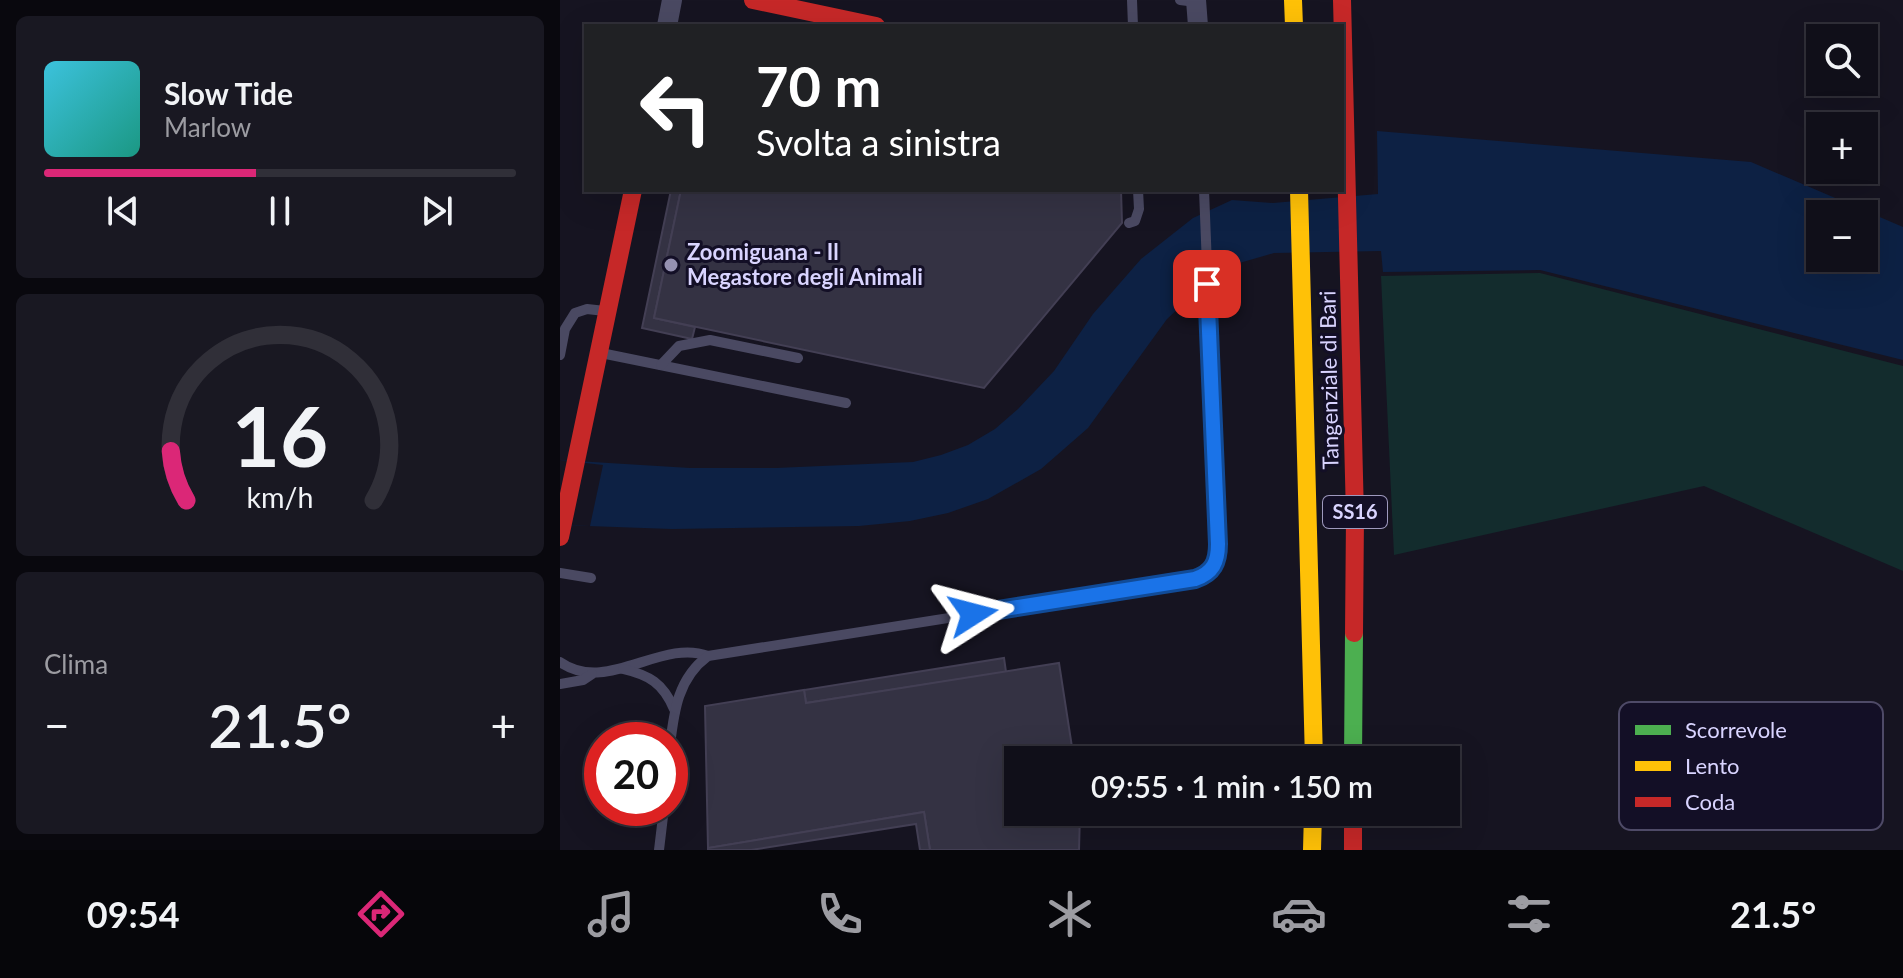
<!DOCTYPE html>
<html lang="it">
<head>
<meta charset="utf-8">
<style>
	:root { --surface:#100f19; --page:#191822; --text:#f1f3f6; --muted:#9c9ca2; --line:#302f38; --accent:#db2777 }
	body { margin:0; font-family:Lato,sans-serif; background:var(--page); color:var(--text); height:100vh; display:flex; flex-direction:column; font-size:30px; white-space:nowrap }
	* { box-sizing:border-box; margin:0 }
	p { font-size:26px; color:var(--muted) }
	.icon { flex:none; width:44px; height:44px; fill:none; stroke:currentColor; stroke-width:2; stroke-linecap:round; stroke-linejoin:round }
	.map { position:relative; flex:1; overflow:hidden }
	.drawer { display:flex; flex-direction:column; gap:16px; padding:16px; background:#09080e; width:560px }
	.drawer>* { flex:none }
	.banner { position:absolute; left:24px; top:24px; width:760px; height:168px; border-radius:0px; box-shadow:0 8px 32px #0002,0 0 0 2px var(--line); background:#202124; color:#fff; overflow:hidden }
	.buttons { position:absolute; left:1246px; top:24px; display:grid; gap:16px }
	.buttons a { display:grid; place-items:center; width:72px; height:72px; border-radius:0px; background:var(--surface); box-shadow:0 8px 32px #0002,0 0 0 2px var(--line); font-size:40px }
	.speed { position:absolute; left:24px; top:722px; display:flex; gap:16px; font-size:40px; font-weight:700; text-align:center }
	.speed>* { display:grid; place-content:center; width:104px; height:104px; border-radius:50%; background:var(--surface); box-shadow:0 8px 32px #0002,0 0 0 2px var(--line); line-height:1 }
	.speed .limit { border:12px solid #d22; background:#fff; color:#111 }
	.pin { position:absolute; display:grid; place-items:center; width:68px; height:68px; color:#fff; margin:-34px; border-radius:16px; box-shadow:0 4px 12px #0006 }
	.me { position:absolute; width:88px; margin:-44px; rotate:81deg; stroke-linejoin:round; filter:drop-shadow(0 0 6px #0008) }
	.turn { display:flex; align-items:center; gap:28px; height:168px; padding:0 40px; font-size:36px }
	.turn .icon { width:104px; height:104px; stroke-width:2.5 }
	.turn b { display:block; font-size:56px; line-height:68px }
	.big { font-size:60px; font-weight:600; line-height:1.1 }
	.drawer .widget { flex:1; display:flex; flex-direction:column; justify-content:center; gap:12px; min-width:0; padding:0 28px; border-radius:12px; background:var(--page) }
	.drawer .dial { align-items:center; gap:0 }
	.dial svg { height:208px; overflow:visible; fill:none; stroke:var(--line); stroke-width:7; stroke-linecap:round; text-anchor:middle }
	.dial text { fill:var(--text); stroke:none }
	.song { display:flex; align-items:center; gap:24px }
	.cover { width:96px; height:96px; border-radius:12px; background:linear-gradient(135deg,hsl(190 70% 55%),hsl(170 70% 35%)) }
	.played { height:8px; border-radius:4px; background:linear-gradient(90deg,var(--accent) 45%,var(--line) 45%) }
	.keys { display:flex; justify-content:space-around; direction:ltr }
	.heat { display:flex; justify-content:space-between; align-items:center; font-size:44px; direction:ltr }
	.trip { position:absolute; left:444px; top:746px; width:456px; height:80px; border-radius:0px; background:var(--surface); box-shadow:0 8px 32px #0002,0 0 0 2px var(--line); font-weight:600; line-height:80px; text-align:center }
	.tabs { display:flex; height:128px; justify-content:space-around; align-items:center; background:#06060a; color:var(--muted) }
	.tabs .icon { width:56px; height:56px }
	.tabs .selected { color:var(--accent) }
	.tabs b { font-size:36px; color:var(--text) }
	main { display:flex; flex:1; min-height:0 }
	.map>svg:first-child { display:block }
	.green { fill:#132c2d }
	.water { fill:#0d2144; fill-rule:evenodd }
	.pier { fill:#161421 }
	.building { fill:#343243; stroke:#433f54; stroke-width:2 }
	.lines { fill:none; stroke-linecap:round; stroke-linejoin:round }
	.lane { stroke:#4a4962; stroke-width:10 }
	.street { stroke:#4a4962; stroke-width:20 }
	.fast { stroke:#4caf50; stroke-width:18 }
	.slow { stroke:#ffc107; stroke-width:18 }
	.jam { stroke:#c62828; stroke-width:18 }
	.route-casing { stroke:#114b97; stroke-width:20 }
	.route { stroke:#1a73e8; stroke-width:14 }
	.poi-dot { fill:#9591b1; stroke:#130f26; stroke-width:3 }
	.labels { text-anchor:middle; stroke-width:6; stroke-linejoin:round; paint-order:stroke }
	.shield { fill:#130f26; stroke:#9e99be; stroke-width:2 }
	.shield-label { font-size:20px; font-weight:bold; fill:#d9d4ff }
	.poi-label { font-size:22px; font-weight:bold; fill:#d9d4ff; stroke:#130f26; text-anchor:start }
	.street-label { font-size:22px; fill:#d9d4ff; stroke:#130f26 }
	.key { fill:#130f26; stroke:#4e4a67; stroke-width:2 }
	.key-label { font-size:22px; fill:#d9d4ff }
</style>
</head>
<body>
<main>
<section class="drawer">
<div class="widget">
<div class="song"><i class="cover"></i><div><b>Slow Tide</b><p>Marlow</p></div></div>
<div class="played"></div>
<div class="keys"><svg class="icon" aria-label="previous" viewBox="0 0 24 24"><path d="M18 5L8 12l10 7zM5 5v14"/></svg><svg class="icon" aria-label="pause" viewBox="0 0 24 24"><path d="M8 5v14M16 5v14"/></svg><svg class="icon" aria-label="next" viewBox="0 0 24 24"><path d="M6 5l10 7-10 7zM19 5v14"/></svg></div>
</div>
<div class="widget dial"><svg viewBox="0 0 100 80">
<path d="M14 69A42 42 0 1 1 86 69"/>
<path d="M14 69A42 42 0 0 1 8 50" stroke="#db2777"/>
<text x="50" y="56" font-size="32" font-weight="700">16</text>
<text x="50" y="72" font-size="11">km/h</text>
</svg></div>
<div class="widget"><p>Clima</p>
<div class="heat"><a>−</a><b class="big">21.5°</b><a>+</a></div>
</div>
</section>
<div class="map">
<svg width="1343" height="850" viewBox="0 0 1343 850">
	<rect width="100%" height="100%" fill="#161421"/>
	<path class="green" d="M980 273 1343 366V571L1144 486 834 555 821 276Z"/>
	<path class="water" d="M817 131 1191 162 1343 227V360L980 270 823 272 821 251 714 253 662 268 607 319 528 428 481 469 428 499 388 513 350 521 299 526 112 529 0 525V460L130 468H216L353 462 381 455 408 445 435 429 458 409 494 371 533 314 581 259 633 218 672 200 713 203 818 194ZM1260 214H1304V258H1260Z"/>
	<path class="pier" d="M0 460 43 465 30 526 0 525Z"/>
	<g class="building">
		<path d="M111 190H121L94 318 135 327 132 339 82 328Z"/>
		<path d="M121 190H561L562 223 424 388 94 318Z"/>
		<path d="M444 658 446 672 246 703 244 690Z"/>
		<path d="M499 663 514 760H458V812H520L519 850H370L364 812 148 848 145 706 244 690 246 703Z"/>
		<path d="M364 812 370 850H360L356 824 191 850H148V848Z"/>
	</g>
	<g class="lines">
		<g class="lane">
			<path d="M572 0 573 26"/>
			<path d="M620 0 636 2"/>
			<path d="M569 223 575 221 579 209 578 190"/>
			<path d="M41 353 286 403"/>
			<path d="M0 355 5 329 15 313 27 309 45 311"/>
			<path d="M101 365 119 346 150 340 238 358"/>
			<path d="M0 573 31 578"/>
			<path d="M0 662C47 695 101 638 148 656"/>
			<path d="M63 669C89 675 103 683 114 709"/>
			<path d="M0 684 23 680 32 674"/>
			<path d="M110 745C114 711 118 678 148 656L635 579C653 573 658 562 658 544L644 190"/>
			<path d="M99 850 104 808"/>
		</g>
		<g class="street">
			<path d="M636 0 638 26"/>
			<path d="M107 26 112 0"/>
		</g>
		<path class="fast" d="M793 760 794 633"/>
		<g class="slow">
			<path d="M733 0 734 26"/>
			<path d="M739 190 754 760"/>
			<path d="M752 850 753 812"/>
		</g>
		<g class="jam">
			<path d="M193 0 316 26"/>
			<path d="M782 0 795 516 794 633"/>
			<path d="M0 537 73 190"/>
			<path d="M793 812V850"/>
		</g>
	</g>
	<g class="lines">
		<defs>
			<path id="route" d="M413 614 635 579C653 573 658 562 658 544L647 284"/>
		</defs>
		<use href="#route" class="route-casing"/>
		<use href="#route" class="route"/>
	</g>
	<circle class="poi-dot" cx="111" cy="265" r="8"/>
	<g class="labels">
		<rect class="shield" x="763" y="496" width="64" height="32" rx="6"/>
		<g class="shield-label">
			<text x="795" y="519">SS16</text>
		</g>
		<g class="poi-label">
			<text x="127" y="260">Zoomiguana - Il<tspan x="127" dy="25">Megastore degli Animali</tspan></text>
		</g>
		<g class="street-label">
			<text transform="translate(769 380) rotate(-91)" y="8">Tangenziale di Bari</text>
		</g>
	</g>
	<rect x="1059" y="702" width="264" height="128" rx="12" class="key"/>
	<rect x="1075" y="725" width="36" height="10" fill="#4caf50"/>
	<rect x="1075" y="761" width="36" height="10" fill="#ffc107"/>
	<rect x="1075" y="797" width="36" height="10" fill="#c62828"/>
	<g class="key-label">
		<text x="1125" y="738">Scorrevole</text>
		<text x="1125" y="774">Lento</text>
		<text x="1125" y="810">Coda</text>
	</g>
</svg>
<div class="buttons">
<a><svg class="icon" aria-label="search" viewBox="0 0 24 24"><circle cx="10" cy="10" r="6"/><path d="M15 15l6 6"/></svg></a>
<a>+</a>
<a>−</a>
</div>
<div class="speed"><div class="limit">20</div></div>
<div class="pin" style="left:647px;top:284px;background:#d93025"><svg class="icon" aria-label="arrive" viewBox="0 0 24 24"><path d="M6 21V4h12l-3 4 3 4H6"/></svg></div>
<svg class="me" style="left:413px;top:614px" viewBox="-20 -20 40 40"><path d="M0-17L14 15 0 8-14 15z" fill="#1a73e8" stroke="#fff" stroke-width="4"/></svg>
<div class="trip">09:55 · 1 min · 150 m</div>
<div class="banner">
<div class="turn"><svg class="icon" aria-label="left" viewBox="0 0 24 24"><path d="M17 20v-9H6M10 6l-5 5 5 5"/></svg><div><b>70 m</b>Svolta a sinistra</div></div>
</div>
</div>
</main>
<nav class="tabs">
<b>09:54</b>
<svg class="icon selected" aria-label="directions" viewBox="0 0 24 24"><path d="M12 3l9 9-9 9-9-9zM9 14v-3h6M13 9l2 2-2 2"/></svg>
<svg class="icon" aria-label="music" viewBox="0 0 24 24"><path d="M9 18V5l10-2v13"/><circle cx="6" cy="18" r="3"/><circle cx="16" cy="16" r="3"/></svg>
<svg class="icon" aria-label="phone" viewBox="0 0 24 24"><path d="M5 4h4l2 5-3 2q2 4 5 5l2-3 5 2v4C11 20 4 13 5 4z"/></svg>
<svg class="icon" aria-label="climate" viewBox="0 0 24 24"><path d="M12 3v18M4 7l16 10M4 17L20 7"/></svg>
<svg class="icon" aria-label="car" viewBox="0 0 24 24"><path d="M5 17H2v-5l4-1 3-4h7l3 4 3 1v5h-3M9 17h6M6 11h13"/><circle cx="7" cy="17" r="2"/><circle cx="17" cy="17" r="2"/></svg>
<svg class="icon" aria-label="filters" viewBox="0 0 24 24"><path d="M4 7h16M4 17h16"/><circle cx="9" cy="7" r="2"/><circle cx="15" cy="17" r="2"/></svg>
<b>21.5°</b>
</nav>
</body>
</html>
